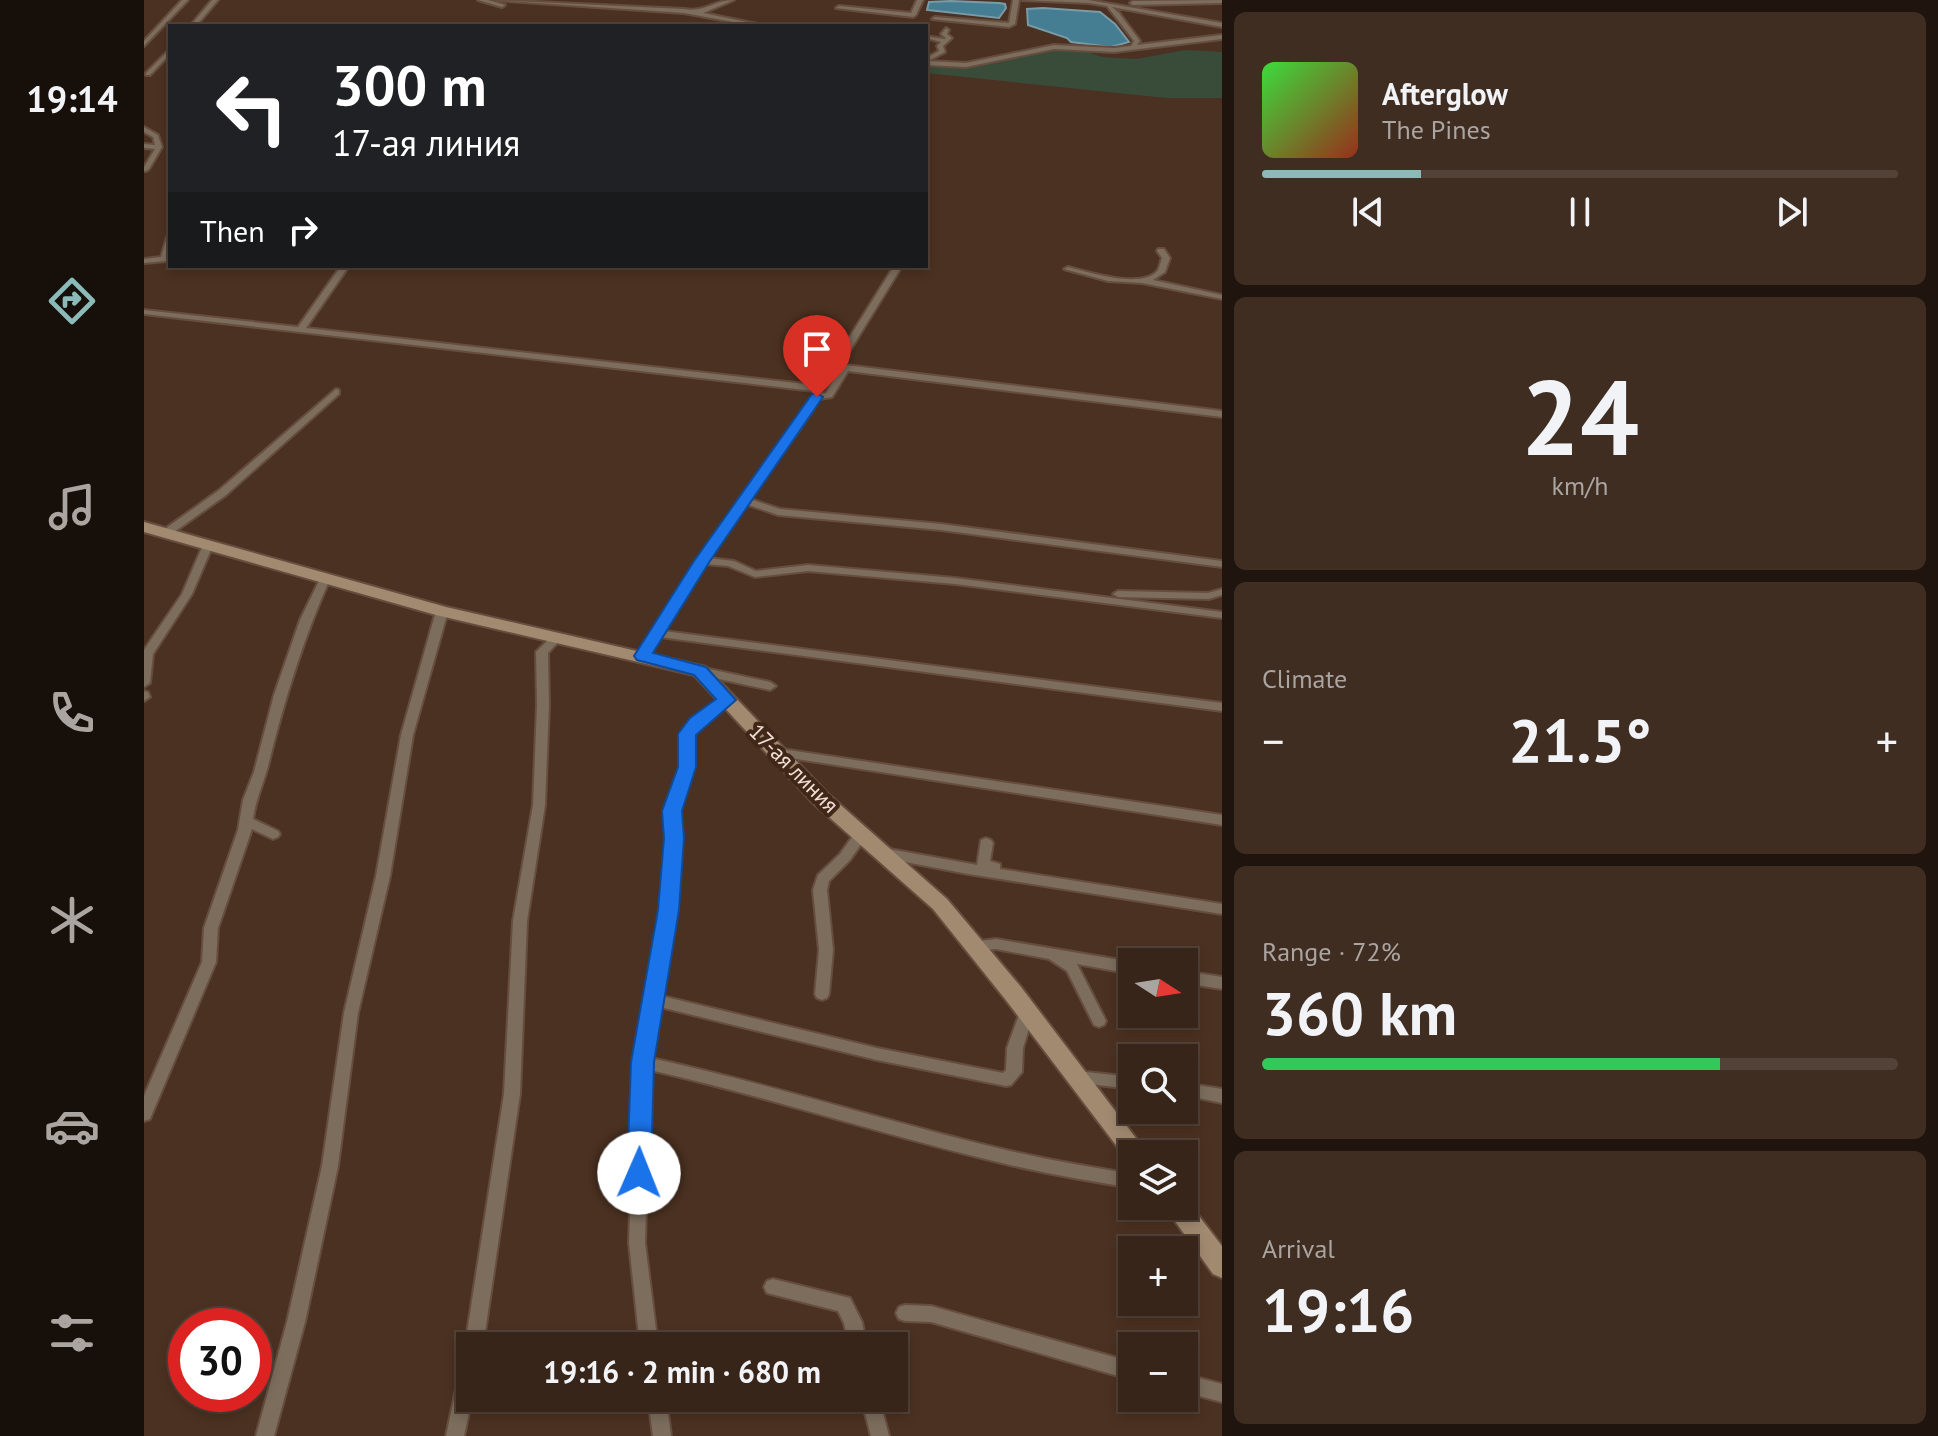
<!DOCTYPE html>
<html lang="en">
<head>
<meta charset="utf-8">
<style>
	:root { --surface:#382519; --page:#3f2d22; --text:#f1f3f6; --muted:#aba5a2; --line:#524238; --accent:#8bbbb9 }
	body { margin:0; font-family:"PT Sans",sans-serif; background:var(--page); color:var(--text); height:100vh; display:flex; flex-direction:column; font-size:30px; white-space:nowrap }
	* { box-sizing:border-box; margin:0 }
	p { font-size:26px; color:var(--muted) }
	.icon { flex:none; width:44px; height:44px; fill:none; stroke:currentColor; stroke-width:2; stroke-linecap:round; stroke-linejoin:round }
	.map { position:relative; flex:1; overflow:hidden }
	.panel { display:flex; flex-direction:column; gap:12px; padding:12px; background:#1f140e; width:716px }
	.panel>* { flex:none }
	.hud { position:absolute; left:24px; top:24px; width:760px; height:244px; border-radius:0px; box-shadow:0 4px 12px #0003,0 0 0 2px var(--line); background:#202124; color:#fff; overflow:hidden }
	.needle { width:52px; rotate:102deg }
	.buttons { position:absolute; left:974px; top:948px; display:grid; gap:16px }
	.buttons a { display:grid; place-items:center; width:80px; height:80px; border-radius:0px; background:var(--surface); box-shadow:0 4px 12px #0003,0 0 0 2px var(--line); font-size:40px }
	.speed { position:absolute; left:24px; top:1308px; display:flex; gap:16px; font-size:40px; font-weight:700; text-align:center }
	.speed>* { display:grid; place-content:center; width:104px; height:104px; border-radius:50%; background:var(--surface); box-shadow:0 4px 12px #0003,0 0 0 2px var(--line); line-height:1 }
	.speed .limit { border:12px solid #d22; background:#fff; color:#111 }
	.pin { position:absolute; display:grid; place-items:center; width:68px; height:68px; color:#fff; margin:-82px -34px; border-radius:50% 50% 50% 0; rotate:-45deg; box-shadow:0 0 8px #0007 }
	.pin .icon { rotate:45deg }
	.me { position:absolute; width:88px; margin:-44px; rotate:1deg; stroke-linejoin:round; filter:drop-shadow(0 0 6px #0008) }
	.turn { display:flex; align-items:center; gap:28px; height:168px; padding:0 32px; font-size:36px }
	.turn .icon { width:104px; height:104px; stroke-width:2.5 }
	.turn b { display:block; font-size:56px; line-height:68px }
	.then { display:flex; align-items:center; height:76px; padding:0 32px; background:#0003; gap:16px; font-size:30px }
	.big { font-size:60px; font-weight:800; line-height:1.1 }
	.panel .tile { flex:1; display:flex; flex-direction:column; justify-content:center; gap:12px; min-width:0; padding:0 28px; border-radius:12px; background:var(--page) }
	.panel .dial { align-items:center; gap:0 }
	.dial b { font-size:104px; line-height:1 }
	.song { display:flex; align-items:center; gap:24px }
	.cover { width:96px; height:96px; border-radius:12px; background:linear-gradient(135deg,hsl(120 70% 55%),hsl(10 70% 35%)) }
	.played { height:8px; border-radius:4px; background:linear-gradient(90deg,var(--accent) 25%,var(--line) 25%) }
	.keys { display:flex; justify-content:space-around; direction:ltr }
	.heat { display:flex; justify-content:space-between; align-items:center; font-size:44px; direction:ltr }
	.charge { height:12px; border-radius:6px; background:linear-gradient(90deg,#34c759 72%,var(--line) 0) }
	.trip { position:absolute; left:312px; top:1332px; width:452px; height:80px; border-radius:0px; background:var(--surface); box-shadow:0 4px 12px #0003,0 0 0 2px var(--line); font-weight:800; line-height:80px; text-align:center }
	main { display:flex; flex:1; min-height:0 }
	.menu { display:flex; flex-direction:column; width:144px; justify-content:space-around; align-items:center; background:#160f0a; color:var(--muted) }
	.menu .icon { width:56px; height:56px }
	.menu .selected { color:var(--accent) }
	.menu b { font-size:36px; color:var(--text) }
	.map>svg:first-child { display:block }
	.green { fill:#384c39 }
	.water { fill:#457e93; stroke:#799ba7; stroke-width:2 }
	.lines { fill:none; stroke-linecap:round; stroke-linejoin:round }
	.street-casing { stroke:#664d3e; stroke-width:4 }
	.secondary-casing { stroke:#664d3e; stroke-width:4 }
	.street { fill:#7c6d5d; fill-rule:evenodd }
	.secondary { fill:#a18a70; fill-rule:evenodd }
	.route { fill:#1a73e8; stroke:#114b97; stroke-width:2 }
	.labels { text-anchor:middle; stroke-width:8; stroke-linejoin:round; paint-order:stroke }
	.street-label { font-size:22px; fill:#f1dfd5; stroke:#402717 }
</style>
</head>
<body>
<main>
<nav class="menu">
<b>19:14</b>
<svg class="icon selected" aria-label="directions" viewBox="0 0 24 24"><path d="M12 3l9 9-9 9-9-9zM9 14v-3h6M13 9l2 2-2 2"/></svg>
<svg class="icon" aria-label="music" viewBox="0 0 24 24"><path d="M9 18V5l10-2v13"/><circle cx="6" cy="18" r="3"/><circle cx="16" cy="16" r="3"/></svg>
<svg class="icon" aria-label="phone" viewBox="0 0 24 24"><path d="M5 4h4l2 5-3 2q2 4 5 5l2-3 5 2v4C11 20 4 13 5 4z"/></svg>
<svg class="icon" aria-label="climate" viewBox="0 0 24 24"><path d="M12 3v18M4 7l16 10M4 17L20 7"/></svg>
<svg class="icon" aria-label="car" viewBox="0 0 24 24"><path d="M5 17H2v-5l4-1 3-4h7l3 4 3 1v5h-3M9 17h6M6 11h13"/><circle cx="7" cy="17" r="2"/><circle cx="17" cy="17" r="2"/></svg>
<svg class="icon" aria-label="filters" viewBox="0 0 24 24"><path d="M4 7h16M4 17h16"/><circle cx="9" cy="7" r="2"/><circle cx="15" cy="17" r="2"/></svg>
</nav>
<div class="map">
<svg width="1078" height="1436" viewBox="0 0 1078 1436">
	<rect width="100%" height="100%" fill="#4b3121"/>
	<path class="green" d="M914 48 940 51 959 57 992 59 1041 50 1078 52V98H1022L782 73 783 64 841 65Z"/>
	<g class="water">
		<path d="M807 1 855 3 861 4 862 8 855 18 783 10 785 2Z"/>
		<path d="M899 8 956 12 971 24 985 42 967 47 927 42 923 38 884 25 883 9Z"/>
	</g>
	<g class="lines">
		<defs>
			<g id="street">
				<path d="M38 0H44L0 46V41Z"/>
				<path d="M68 0H74L52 26H46Z"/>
				<path d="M334 0H344L361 5 358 7Z"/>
				<path d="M350 0 540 9C560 13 570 0 590 0L559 13 623 26H611L540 13Z"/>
				<path d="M773 0H779L772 15 769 17 692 8 695 6 767 13Z"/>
				<path d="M869 0H875L871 24 865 27 788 19 791 17 865 23Z"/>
				<path d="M878 0H944L1078 23V27L968 7 975 13 996 41 993 45 1078 35V39L970 52 910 49 822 67 782 65V58L795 51 793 46 797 42 782 38V36L800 39 802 38 797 34 802 28 805 30 803 34 808 38 799 46 801 52 784 61 822 63 910 45 970 48 987 46 990 41 963 6 945 3Z"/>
				<path d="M1078 0V3L989 5 986 3 989 1Z"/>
				<path d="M26 49V54L6 75H2V73Z"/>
				<path d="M0 127 14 135 18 147 5 169 2 171H0V167L11 149 0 148V144L11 145 9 137 0 132Z"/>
				<path d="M23 237H26V252L23 261 0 263V259L17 257Z"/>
				<path d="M1014 249H1020L1026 258 1021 272 1009 280 1078 295V299L998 283 964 281 920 269 924 267C944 272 999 290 1014 270 1015 268 1017 261 1018 258L1013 251Z"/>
				<path d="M197 266H205L162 328 670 385 674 384 682 375 750 266H758L689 378 680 388 670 391 0 314V310L154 327Z"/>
				<path d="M701 365 1078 411V417L704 371 688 397 676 399C654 434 629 465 606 499L636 509 797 524 1078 561V567L797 530 634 515 602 504 565 558 590 561 612 571 664 565 811 578 1078 612V618L811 584 664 571 611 577 584 566 561 564 520 631 1078 703V711L516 637 503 659H495L493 656 553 561 638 439 648 428 670 395 682 393 698 366Z"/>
				<path d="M192 389 195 390V394L82 495 26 535H18L17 533 18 531 74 491Z"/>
				<path d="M64 542 69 545 48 594 9 654 6 683 0 687V650L38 594 59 545Z"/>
				<path d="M181 576 186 579C159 639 140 701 124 766 119 785 112 798 109 819L134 831 136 834 134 837 129 839 108 829 74 928 72 962 8 1114 6 1119 0 1121V1096L58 962 60 928 94 830 99 800 110 772 130 695 156 620 176 579Z"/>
				<path d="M1078 589V595L1065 599 974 597 969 594 974 591 1064 593Z"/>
				<path d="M298 608 304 611 269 735 246 876 214 1013 194 1166 161 1322 130 1436H112L143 1322 178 1166 200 1013 232 876 257 735 292 611Z"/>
				<path d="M411 636 417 639 404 653 405 705 401 805 383 921 376 1094 339 1346H326V1353L321 1346 360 1094 369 921 389 805 393 705 392 652 407 637Z"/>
				<path d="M556 667 626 682 632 686 626 690 552 674 550 671Z"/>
				<path d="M0 691 4 692 6 697 0 701Z"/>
				<path d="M583 696 587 697 589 700 587 703 557 725 549 735V767L534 811 537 838 532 910 518 996 733 1048 859 1073 862 1070 863 1048 876 1012 878 1008 883 1006 888 1008 890 1012 879 1048 878 1072 867 1085 862 1086 733 1060 516 1007 507 1058C627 1084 743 1122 862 1150 904 1160 946 1167 988 1174V1188C946 1181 903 1174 862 1164 742 1136 626 1097 506 1070L501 1243 514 1346H496L485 1243 491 1062 502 1002 501 999 503 995 518 910 523 838 522 811 537 767V734L549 719Z"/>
				<path d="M631 748 1078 815V825L627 755 625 752Z"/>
				<path d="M718 828 723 830 725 833 706 860 685 881 683 890 689 950 685 994 683 998 678 1000 673 998 671 994 675 950 669 890 674 875 696 854 713 830Z"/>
				<path d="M842 838 847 840 849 843 846 861 856 864V869L1078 904V914L824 874 740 858 735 856 733 853 735 850 740 848 833 865 837 840Z"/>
				<path d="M852 939 988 962V974L933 964 962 1021 960 1025 955 1027 950 1025 923 971 905 959 852 949 832 951 827 950 825 946 827 942Z"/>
				<path d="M1040 971 1078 977V989L1040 983Z"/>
				<path d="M933 1071 988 1077V1089L928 1082 925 1077 928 1072Z"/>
				<path d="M1040 1083 1078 1089V1103L1040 1095Z"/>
				<path d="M629 1279 706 1298 718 1322 723 1346H705L700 1323 694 1311 623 1293 620 1287 623 1281Z"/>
				<path d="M761 1305 787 1306 988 1362V1380L787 1322 761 1321 755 1319 752 1313 755 1307Z"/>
				<path d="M326 1357V1398H328L320 1436H302L317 1366 320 1360Z"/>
				<path d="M1040 1374 1078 1384V1402L1040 1392Z"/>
				<path d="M504 1398H522L527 1436H509Z"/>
				<path d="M717 1398H735L745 1436H727Z"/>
			</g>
			<g id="secondary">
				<path d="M0 522 302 607 562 667 683 793 803 899 877 987 1004 1154H988V1163L984 1161 861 999 789 909 669 803 550 675 292 615 0 532Z"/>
				<path d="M1041 1198 1078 1246V1278L1069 1274 1020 1206H1040Z"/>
			</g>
		</defs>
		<use href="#street" class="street-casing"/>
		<use href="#secondary" class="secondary-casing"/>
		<use href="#street" class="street"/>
		<use href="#secondary" class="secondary"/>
	</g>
	<path class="route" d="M673 393 679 397 566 561 509 653 562 667 592 700 552 735V767L538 811 540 838 535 910 510 1062 507 1173 504 1181 495 1184 487 1181 483 1173 487 1062 514 910 520 838 518 811 534 767V734L546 718 572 699 550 675 493 660 490 656 550 561 668 394Z"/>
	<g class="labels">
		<g class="street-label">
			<text transform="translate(650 768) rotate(45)" y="8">17-ая линия</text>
		</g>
	</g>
</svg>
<div class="buttons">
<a><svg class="needle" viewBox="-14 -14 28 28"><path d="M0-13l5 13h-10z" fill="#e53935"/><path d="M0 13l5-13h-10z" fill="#aba5a2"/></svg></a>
<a><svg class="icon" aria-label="search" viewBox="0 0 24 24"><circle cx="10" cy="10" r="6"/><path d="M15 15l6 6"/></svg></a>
<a><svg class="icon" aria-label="layers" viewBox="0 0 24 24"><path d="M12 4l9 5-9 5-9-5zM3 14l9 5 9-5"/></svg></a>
<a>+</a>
<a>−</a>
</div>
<div class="speed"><div class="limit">30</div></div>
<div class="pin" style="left:673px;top:397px;background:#d93025"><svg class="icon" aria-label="arrive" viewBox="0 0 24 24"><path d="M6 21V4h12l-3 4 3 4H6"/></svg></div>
<svg class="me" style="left:495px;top:1173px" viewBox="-20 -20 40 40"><circle r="19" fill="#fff"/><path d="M0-13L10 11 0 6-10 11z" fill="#1a73e8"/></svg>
<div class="trip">19:16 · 2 min · 680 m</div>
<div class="hud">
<div class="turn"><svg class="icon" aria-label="left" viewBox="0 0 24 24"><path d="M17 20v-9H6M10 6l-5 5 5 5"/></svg><div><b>300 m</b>17-ая линия</div></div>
<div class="then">Then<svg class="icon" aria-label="right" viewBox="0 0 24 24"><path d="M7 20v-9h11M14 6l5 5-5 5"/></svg></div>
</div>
</div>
<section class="panel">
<div class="tile">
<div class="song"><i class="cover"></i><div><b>Afterglow</b><p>The Pines</p></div></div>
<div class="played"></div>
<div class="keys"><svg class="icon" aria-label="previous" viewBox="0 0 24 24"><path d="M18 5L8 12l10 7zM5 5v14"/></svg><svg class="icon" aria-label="pause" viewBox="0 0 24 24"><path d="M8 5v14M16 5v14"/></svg><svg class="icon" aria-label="next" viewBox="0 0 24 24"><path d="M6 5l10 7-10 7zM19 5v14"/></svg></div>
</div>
<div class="tile dial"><b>24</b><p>km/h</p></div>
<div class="tile"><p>Climate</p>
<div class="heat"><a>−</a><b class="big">21.5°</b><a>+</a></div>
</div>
<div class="tile"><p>Range · 72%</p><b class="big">360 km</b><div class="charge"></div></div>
<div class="tile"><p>Arrival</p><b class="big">19:16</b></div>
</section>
</main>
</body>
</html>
